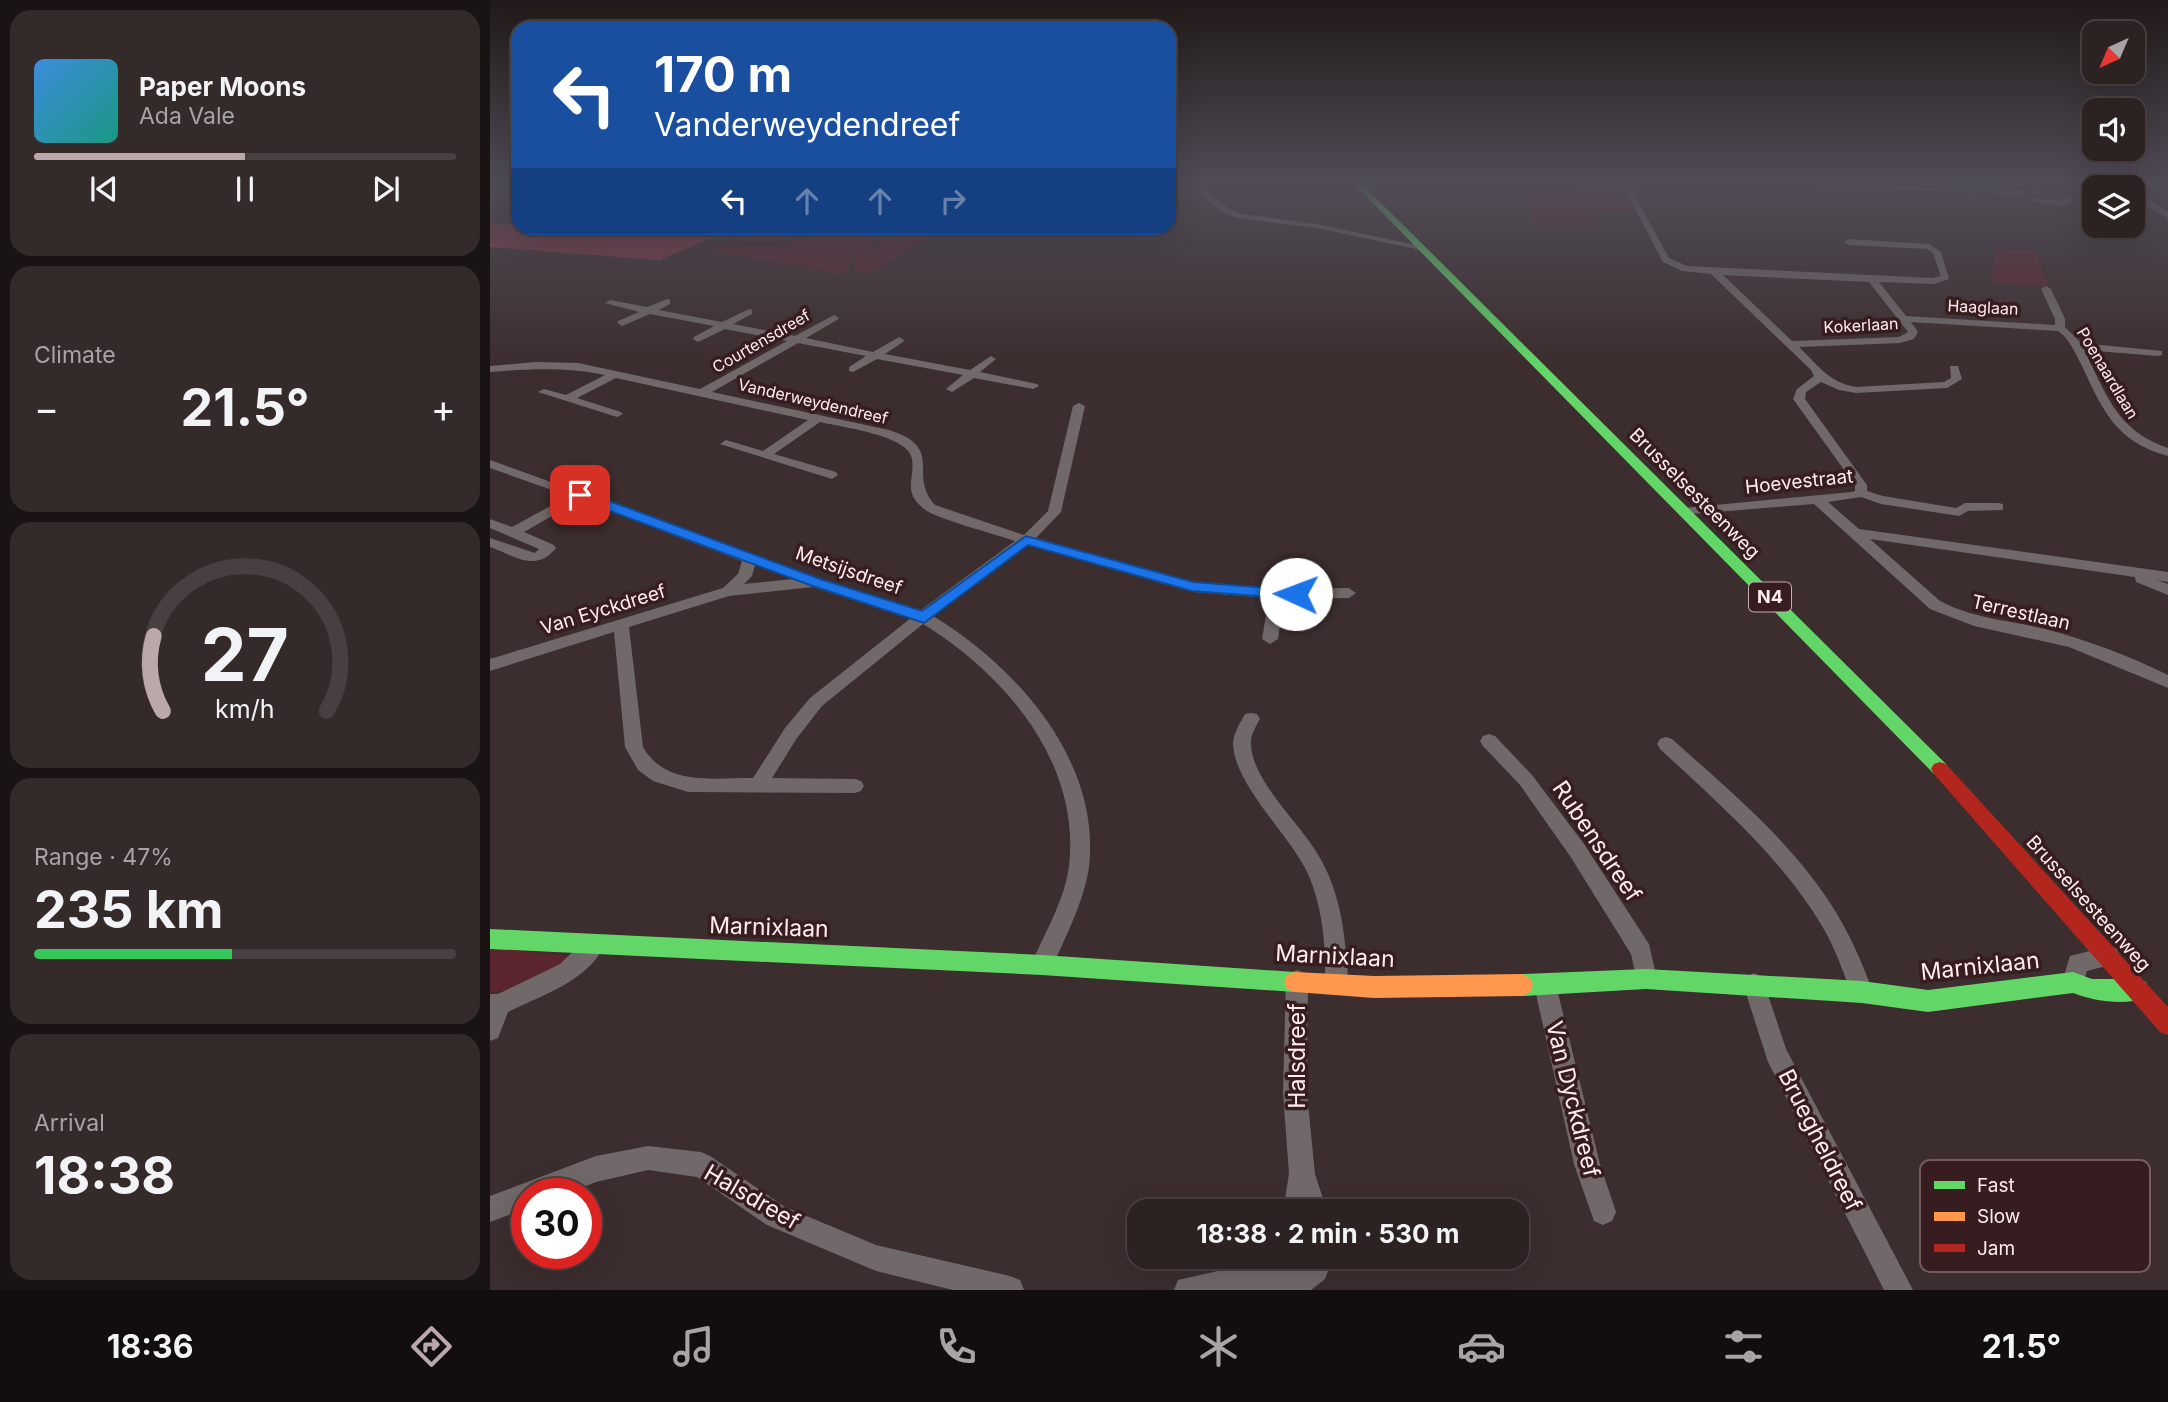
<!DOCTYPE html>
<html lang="en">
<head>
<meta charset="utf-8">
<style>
	:root { --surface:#2d2222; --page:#352a2a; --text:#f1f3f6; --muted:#a7a4a5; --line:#483f40; --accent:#bba9aa }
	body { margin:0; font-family:Inter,sans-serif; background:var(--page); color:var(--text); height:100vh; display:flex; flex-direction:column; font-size:26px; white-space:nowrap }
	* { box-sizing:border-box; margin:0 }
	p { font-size:23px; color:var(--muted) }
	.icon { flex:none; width:38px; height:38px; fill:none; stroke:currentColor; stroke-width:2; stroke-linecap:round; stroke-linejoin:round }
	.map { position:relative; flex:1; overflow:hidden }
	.side { display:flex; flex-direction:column; gap:10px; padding:10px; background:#191313; width:490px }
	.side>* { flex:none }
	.guide { position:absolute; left:21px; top:21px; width:665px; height:214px; border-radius:21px; box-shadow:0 7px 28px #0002,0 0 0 2px var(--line); background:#1a4fa0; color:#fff; overflow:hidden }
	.needle { width:46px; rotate:224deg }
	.controls { position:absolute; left:1592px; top:21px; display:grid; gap:14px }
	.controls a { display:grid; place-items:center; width:63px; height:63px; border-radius:14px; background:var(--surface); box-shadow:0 7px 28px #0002,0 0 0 2px var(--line); font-size:35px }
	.speed { position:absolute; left:21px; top:1178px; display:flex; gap:14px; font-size:35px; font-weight:700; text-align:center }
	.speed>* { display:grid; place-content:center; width:91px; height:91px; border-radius:50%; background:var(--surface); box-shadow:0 7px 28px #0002,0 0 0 2px var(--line); line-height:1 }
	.speed .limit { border:10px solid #d22; background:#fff; color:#111 }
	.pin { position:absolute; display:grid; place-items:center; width:60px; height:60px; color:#fff; margin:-30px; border-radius:14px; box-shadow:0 4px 10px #0006 }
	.me { position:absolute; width:77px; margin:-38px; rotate:272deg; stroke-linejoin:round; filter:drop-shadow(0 0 5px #0008) }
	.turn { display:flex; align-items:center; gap:24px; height:147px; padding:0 28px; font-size:32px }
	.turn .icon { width:91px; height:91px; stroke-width:2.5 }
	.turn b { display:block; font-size:49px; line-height:60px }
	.lanes { display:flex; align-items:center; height:66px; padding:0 28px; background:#0003; justify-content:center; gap:35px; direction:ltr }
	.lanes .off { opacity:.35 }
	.big { font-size:52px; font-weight:700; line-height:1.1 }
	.side .widget { flex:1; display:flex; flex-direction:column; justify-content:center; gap:10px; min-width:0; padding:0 24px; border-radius:21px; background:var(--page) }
	.side .dial { align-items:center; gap:0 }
	.dial svg { height:182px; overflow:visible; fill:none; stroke:var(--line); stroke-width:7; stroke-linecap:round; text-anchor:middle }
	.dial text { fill:var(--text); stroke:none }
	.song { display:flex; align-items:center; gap:21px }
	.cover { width:84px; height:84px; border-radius:10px; background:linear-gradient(135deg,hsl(210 70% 55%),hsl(170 70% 35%)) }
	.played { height:7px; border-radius:4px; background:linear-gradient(90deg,var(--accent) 50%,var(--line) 50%) }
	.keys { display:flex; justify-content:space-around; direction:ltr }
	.heat { display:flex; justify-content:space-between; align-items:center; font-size:38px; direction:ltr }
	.charge { height:10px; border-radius:5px; background:linear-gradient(90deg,#34c759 47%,var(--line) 0) }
	.trip { position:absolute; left:637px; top:1199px; width:402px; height:70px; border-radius:21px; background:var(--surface); box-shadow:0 7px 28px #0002,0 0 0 2px var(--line); font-weight:700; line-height:70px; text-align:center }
	.menu { display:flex; height:112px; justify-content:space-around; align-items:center; background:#120e0e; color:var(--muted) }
	.menu .icon { width:49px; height:49px }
	.menu .selected { color:var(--accent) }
	.menu b { font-size:32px; color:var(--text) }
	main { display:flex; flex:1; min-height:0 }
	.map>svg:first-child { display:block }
	.green { fill:#5a252d }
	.forest { fill:#863341 }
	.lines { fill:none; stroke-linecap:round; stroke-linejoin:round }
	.street { fill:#706869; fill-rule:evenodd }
	.fast { fill:#63d668; fill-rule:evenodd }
	.slow { fill:#ff974d; fill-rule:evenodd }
	.jam { fill:#b3261e; fill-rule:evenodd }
	.route { fill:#1a73e8; stroke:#114b97; stroke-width:2 }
	.labels { text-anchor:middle; stroke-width:7; stroke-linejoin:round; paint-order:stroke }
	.far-street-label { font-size:16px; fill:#ffeced; stroke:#371d20 }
	.shield { fill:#371d20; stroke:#c3aeb0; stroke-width:2 }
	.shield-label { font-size:18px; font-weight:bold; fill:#ffeced }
	.street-label { font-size:19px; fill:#ffeced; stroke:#371d20 }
	.near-street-label { font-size:23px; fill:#ffeced; stroke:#371d20 }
	.key { fill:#371d20; stroke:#735b5e; stroke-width:2 }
	.key-label { font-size:19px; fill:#ffeced }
</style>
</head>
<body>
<main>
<section class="side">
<div class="widget">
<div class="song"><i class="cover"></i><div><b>Paper Moons</b><p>Ada Vale</p></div></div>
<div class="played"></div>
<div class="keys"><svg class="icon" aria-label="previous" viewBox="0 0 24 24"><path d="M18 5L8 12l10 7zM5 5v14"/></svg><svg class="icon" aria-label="pause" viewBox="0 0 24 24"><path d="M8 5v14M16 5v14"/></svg><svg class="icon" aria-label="next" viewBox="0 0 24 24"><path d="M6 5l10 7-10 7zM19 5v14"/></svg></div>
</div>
<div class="widget"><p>Climate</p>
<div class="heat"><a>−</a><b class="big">21.5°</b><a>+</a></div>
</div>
<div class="widget dial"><svg viewBox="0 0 100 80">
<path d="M14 69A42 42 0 1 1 86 69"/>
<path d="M14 69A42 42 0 0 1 10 36" stroke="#bba9aa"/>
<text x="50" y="56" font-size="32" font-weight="700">27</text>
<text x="50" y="72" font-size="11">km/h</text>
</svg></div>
<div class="widget"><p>Range · 47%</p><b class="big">235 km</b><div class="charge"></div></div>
<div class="widget"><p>Arrival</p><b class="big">18:38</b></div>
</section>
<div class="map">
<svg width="1678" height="1290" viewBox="0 0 1678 1290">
	<rect width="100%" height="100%" fill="#3c2d2e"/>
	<g class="green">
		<path d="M1090 184H1128L1143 212 1102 210 1109 227 1041 225 1036 191 1093 193Z"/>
		<path d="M267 228H345L281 243 233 241Z"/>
		<path d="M355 228C367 228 380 228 384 240L381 247 360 260 356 275 219 251C234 241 261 247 279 245 306 243 329 230 355 228Z"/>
		<path d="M382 228H449V232L380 273 363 272 366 257 388 244 390 236Z"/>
		<path d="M1506 248 1545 250 1560 287 1501 282Z"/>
		<path d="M0 947 79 956C70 977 22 992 0 993Z"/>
	</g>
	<path class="forest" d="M0 223 69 229 246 228 169 260 0 247Z"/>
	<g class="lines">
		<g class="street">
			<path d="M699 184H707L738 208 752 214 827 224 935 247 931 250 827 228 747 218 732 212Z"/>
			<path d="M1132 184H1139L1179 258 1197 266 1443 278 1451 276 1443 253 1437 249 1358 245 1354 242 1358 239 1439 244 1451 252 1459 279 1444 284 1389 282 1416 316 1565 325V319L1551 289 1556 286 1561 289 1575 319V327L1591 343 1672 351V355L1668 356 1594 350C1617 395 1626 430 1678 448V456C1626 442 1613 411 1592 366 1585 353 1580 339 1568 331L1421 322 1428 332 1424 339 1410 343 1309 347C1327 364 1339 383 1366 387L1454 382 1461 378 1460 366H1468L1472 379 1457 388 1366 393 1349 390 1331 382 1316 392 1315 399 1377 485V491L1393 496 1466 508 1475 503H1508L1513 504V510L1478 511 1469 516 1391 504 1371 497 1338 502 1369 529 1678 572V582L1667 580 1678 584V595L1646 582 1645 577 1380 539 1450 601C1484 619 1519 620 1555 629 1598 640 1639 656 1678 675V688L1579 647 1484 626 1440 609 1324 504 1189 515V509L1194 508 1361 492 1365 491V485L1303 399 1307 389 1324 376 1321 370 1221 274 1192 271 1173 262ZM1233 275 1379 282 1418 332 1409 337 1302 341Z"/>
			<path d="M1321 184 1531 191 1535 193 1531 195Z"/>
			<path d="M1639 184H1646L1661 201 1678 212V218L1655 205Z"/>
			<path d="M1580 197 1583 201 1571 206 1537 200 1541 198 1570 201Z"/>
			<path d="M177 299 180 300V304L169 310 232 322 259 309 262 310V314L243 324 305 336 344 315 349 318 347 320 316 338 383 352 409 337 414 340 413 342 395 354 480 370 501 356 506 359 490 372 547 384 549 386 543 389 484 378 462 392 456 389 473 375 387 359 363 372 359 371V367L376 356 308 343 222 392 399 430C456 448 417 474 445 505L534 535 558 511 583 406 589 403 595 406 571 512 546 538 703 582 787 589 859 588 866 593 859 598 794 599 788 639 780 644 772 639 779 598 703 592 538 545 443 616C527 667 611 761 599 867 594 902 574 940 560 972L552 975 544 972 541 965C554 934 575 900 579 866 591 763 515 674 433 624L332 706 307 738 282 778 365 779 371 781 374 786 371 791 365 793 198 792 163 781 148 770 135 747 124 632 0 671V659L233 588 248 574 252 561 90 500 34 532 64 545 66 548C46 573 25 556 0 547V538L45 553 49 549 0 528V519L22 527 79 496 0 468V460L329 579 431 610 525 541C508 535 444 518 434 509 412 491 425 480 422 459 419 435 350 427 330 422L284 454 346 472 348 475 342 479 230 444 236 440 273 451 318 420 126 378 87 398 131 412 133 414 127 417 48 392 54 389 76 395 115 375C76 367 39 369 0 372V366L45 362 88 363 210 389 297 341 235 329 208 342 203 339 204 337 224 326 160 314 132 326 127 323 128 321 149 312 115 303 120 300 157 307ZM265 565 303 579 254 584 262 576ZM323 587 421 618 320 698 295 728 263 778C223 778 175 786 153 747L139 627 239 596Z"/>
			<path d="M761 713 767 714 770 719C766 726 760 736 761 744 762 781 809 822 827 853 844 880 852 912 855 944 857 959 860 977 854 991L846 995 838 991 835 984C836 947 833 908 818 874 800 835 745 786 743 744 743 734 750 723 755 714Z"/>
			<path d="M999 734 1005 736 1042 775 1094 844 1159 944 1167 979 1164 986 1156 989 1148 986 1141 954 1080 856 1030 785 993 746 990 741 993 736Z"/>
			<path d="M1176 737 1182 739C1241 792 1306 845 1347 914 1362 939 1373 965 1383 992L1380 1000 1372 1003 1364 1000C1354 975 1346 949 1332 926 1291 857 1228 803 1170 749L1167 744 1170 739Z"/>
			<path d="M103 936 110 939 114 946C98 981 50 996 18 1012L8 1038 0 1041V994H8L70 964 96 939Z"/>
			<path d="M1619 946 1627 949 1630 956 1627 963 1597 971 1591 989 1583 992 1575 989 1572 982 1580 956Z"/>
			<path d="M807 970 815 973 818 980 817 1093 825 1174 837 1211H793L799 1174 793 1093 796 980 799 973Z"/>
			<path d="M1264 973 1272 977 1296 1049 1423 1290H1394L1278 1062 1253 984 1256 977Z"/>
			<path d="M1055 974 1063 978 1066 985 1110 1164 1126 1212 1122 1221 1113 1225 1104 1221 1084 1164 1044 985 1047 978Z"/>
			<path d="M158 1146 211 1152 220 1156 295 1207 386 1245 520 1276 530 1280 534 1290H463L386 1271 277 1225 207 1177 158 1170 106 1182 76 1194H37V1208L0 1222V1196L106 1156Z"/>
			<path d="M757 1256H794L788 1267H806L817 1256H844L835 1279 821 1290H684L688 1280 741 1268Z"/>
		</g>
		<g class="fast">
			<path d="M864 184H872L1456 764 1459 769 1456 774 1450 776 1444 774Z"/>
			<path d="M0 929 552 955 805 972 813 975 816 982 813 989 805 992 552 975 0 949Z"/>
			<path d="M1156 969 1372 981 1438 990 1583 972 1602 979H1648L1656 982 1659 990 1656 998C1634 1006 1603 1001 1583 993L1438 1012 1372 1003 1156 989 1032 996 1024 992 1021 985 1024 978 1032 974Z"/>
		</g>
		<path class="slow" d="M805 972 884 976 1032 974 1040 978 1043 985 1040 992 1032 996 884 998 805 992 797 989 794 982 797 975Z"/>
		<path class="jam" d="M1450 762 1456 764 1678 1007V1035L1670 1032 1444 774 1441 769 1444 764Z"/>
	</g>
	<linearGradient id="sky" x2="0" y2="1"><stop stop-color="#211919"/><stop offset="0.5" stop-color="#504c57"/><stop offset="1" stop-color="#504c57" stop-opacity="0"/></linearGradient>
	<rect width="1678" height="365" fill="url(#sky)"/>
	<path class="route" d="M85 492H95L330 579 432 611 536 536 703 582 806 590 813 594 806 599 702 591 538 545 434 623 320 585 85 498Z"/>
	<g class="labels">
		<g class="far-street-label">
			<text transform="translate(1493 307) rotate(3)" y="6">Haaglaan</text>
			<text transform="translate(1371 325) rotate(-3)" y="6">Kokerlaan</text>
			<text transform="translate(271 341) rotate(-30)" y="6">Courtensdreef</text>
			<text transform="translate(1618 373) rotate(59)" y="6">Poenaardlaan</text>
			<text transform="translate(323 401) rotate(13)" y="6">Vanderweydendreef</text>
		</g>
		<rect class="shield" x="1259" y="582.5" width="42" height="29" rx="5"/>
		<g class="shield-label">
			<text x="1280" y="603">N4</text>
		</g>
		<g class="street-label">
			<text transform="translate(1309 481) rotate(-6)" y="7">Hoevestraat</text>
			<text transform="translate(1205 493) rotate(45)" y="7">Brusselsesteenweg</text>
			<text transform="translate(359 570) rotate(19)" y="7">Metsijsdreef</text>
			<text transform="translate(113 609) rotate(-17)" y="7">Van Eyckdreef</text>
			<text transform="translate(1531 612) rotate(13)" y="7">Terrestlaan</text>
			<text transform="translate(1599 903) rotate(48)" y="7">Brusselsesteenweg</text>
		</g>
		<g class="near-street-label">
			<text transform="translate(1107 841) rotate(56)" y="8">Rubensdreef</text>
			<text transform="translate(279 927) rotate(2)" y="8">Marnixlaan</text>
			<text transform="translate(845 956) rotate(3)" y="8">Marnixlaan</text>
			<text transform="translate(1490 966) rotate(-6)" y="8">Marnixlaan</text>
			<text transform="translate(807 1056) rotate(-90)" y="8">Halsdreef</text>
			<text transform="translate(1083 1099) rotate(76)" y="8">Van Dyckdreef</text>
			<text transform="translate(1330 1140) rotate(63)" y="8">Bruegheldreef</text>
			<text transform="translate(262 1197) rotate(30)" y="8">Halsdreef</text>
		</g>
	</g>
	<rect x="1430" y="1160" width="230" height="112" rx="10" class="key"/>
	<rect x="1444" y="1181" width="31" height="8" fill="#63d668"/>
	<rect x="1444" y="1212" width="31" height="9" fill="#ff974d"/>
	<rect x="1444" y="1244" width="31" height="8" fill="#b3261e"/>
	<g class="key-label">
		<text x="1487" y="1192">Fast</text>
		<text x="1487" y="1223">Slow</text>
		<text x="1487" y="1255">Jam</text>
	</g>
</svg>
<div class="controls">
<a><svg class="needle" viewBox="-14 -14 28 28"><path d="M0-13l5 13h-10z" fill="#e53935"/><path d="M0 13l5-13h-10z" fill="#a7a4a5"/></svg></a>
<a><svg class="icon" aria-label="sound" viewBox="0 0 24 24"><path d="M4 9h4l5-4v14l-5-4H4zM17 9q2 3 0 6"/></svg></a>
<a><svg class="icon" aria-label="layers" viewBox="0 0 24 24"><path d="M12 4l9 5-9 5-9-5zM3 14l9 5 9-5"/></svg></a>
</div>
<div class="speed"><div class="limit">30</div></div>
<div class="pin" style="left:90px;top:495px;background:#d93025"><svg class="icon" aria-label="arrive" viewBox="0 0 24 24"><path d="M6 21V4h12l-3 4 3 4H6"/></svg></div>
<svg class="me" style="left:806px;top:594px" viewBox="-20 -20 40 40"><circle r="19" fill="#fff"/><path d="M0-13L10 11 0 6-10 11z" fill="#1a73e8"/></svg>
<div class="trip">18:38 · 2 min · 530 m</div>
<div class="guide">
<div class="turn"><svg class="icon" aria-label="left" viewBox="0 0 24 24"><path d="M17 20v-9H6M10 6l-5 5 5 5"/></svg><div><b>170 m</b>Vanderweydendreef</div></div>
<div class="lanes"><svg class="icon" aria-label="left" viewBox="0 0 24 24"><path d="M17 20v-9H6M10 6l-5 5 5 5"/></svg><svg class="icon off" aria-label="ahead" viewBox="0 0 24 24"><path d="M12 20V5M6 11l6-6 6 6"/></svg><svg class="icon off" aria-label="ahead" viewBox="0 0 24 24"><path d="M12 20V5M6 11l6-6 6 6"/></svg><svg class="icon off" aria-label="right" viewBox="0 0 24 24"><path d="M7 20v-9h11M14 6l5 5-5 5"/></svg></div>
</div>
</div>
</main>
<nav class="menu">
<b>18:36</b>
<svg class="icon selected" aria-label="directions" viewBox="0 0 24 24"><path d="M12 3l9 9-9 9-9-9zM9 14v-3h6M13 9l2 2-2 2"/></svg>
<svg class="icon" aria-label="music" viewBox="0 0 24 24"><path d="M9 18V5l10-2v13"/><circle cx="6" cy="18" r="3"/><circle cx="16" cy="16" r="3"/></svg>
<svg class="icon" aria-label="phone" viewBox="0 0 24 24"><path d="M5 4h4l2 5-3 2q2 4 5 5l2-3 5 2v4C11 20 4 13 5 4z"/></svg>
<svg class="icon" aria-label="climate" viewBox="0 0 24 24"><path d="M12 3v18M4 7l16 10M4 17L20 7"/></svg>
<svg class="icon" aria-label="car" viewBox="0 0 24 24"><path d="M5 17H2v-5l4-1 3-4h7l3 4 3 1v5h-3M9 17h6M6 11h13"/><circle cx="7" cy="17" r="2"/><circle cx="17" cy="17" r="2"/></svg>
<svg class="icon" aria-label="filters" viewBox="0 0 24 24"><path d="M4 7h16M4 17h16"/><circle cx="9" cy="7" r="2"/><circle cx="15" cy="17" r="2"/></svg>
<b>21.5°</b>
</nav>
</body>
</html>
